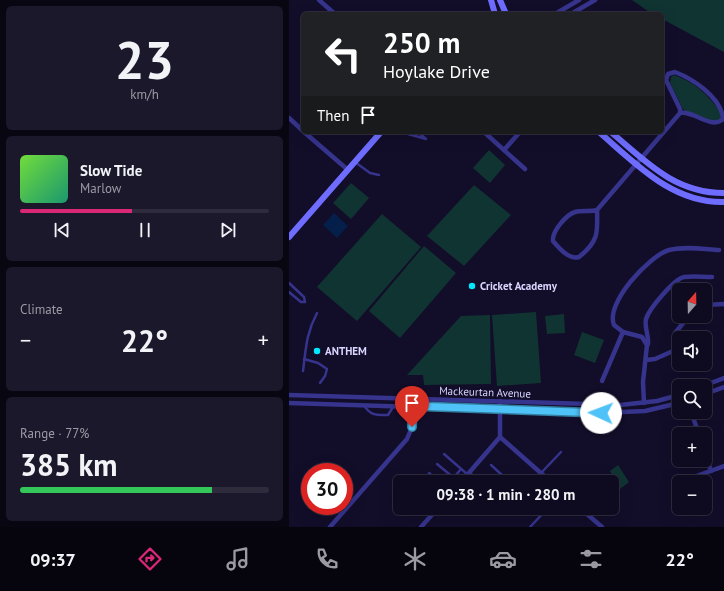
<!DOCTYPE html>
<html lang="en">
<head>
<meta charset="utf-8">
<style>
	:root { --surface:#0e0a1f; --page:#1c182c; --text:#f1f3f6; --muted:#9b9aa4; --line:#2e2b3d; --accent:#db2777 }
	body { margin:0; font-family:"PT Sans",sans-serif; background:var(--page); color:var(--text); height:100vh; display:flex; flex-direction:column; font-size:15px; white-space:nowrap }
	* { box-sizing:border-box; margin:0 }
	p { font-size:13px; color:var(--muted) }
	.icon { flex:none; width:22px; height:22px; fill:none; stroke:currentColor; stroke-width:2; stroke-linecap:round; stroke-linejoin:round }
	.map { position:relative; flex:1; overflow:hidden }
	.drawer { display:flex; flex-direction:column; gap:6px; padding:6px; background:#080611; width:289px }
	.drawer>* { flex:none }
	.guide { position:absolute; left:12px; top:12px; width:363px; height:122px; border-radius:6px; box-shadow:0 4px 16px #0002,0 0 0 1px var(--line); background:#202124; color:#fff; overflow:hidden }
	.needle { width:26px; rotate:20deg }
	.buttons { position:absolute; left:383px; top:283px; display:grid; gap:8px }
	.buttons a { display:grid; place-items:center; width:40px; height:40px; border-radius:6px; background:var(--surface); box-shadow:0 4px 16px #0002,0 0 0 1px var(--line); font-size:20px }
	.speed { position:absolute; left:12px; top:463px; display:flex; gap:8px; font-size:20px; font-weight:700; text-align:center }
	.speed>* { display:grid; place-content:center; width:52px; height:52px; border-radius:50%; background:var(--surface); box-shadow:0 4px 16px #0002,0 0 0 1px var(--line); line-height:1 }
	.speed .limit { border:6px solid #d22; background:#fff; color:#111 }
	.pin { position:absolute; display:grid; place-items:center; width:34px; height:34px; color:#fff; margin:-41px -17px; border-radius:50% 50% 50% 0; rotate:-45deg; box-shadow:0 0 4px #0007 }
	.pin .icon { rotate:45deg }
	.me { position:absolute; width:44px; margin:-22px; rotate:272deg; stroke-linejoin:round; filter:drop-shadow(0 0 3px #0008) }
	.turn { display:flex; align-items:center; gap:14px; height:84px; padding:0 16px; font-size:18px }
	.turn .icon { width:52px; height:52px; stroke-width:2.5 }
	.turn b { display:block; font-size:28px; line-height:34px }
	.then { display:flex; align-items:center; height:38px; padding:0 16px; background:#0003; gap:8px; font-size:15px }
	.big { font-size:30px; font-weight:700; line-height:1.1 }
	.drawer .card { flex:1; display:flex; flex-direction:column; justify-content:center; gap:6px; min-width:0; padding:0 14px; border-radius:6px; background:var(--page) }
	.drawer .dial { align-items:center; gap:0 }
	.dial b { font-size:52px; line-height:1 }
	.song { display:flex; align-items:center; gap:12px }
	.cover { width:48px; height:48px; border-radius:6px; background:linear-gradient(135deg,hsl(100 70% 55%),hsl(160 70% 35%)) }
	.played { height:4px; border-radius:2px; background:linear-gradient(90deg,var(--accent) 45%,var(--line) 45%) }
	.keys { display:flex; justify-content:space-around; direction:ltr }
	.heat { display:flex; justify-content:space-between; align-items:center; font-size:22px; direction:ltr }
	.charge { height:6px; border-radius:3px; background:linear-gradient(90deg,#34c759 77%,var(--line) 0) }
	.trip { position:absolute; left:104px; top:475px; width:226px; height:40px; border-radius:6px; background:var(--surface); box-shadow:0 4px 16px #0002,0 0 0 1px var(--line); font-weight:700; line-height:40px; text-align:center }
	.menu { display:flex; height:64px; justify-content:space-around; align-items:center; background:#06040c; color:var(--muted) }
	.menu .icon { width:28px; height:28px }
	.menu .on { color:var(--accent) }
	.menu b { font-size:18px; color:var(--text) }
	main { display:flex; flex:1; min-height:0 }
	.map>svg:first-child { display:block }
	.green { fill:#103432 }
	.water { fill:#051f4b }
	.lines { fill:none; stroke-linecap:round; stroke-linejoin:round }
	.lane { stroke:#36348d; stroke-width:2.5 }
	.street { stroke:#36348d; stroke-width:4.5 }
	.secondary { stroke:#6e6dff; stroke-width:6 }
	.route-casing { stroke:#337fa1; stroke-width:10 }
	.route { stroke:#4fc3f7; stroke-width:7 }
	.poi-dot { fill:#02e9ff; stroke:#120d29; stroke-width:1.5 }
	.labels { text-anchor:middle; stroke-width:4; stroke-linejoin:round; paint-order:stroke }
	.poi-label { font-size:11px; font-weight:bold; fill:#dad6ff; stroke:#120d29; text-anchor:start }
	.street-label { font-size:11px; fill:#dad6ff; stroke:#120d29 }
</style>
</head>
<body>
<main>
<section class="drawer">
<div class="card dial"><b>23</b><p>km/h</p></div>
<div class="card">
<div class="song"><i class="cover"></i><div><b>Slow Tide</b><p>Marlow</p></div></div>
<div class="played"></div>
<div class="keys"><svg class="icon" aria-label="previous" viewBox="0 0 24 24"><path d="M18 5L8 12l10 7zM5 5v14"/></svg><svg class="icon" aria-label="pause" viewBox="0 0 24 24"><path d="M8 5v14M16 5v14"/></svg><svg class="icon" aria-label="next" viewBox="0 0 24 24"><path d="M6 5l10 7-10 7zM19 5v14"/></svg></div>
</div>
<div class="card"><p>Climate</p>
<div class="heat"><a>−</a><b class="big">22°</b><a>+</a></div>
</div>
<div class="card"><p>Range · 77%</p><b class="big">385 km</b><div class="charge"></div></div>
</section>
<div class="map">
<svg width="435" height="527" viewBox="0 0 435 527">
	<rect width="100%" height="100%" fill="#120d29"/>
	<g class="green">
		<path d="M343 0H435V52L373 19V14H363Z"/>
		<path d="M385 75C407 83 419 95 433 114V118L428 123 399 114 394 109 381 83 382 77Z"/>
		<path d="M200 150 216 165 201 183 184 168Z"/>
		<path d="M62 183 80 198 62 219 44 203Z"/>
		<path d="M185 185 222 215 175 266 138 236Z"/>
		<path d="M93 214 132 247 68 321 28 287Z"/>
		<path d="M135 246 167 273 111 338 80 311Z"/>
		<path d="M247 312 252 383 208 386 203 315Z"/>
		<path d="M275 314 276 333 258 334 256 316Z"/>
		<path d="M201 315 202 384 135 385 134 375H118L172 316Z"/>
		<path d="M293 332 315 340 306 363 285 355Z"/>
		<path d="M329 465 340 482 331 489 321 471Z"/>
	</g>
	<path class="water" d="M45 213 59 226 48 238 34 225Z"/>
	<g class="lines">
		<g class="lane">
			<path d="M112 132 137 139 129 132"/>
			<path d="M66 162 81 173 90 175"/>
			<path d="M0 283 15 297 16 302H12L0 292"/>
			<path d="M15 359 29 363 38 369 36 376 31 383"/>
			<path d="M14 371C17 348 17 334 28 313"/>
			<path d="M75 405C81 416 88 415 99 415L104 407"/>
			<path d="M155 454 178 474"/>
			<path d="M148 464 165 478"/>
			<path d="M202 465 213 475V479L211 482"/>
			<path d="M140 473 151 482"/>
			<path d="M181 473 191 482"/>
			<path d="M252 473 272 452"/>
			<path d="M132 481 134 482"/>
			<path d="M161 482 172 469"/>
			<path d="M241 527 259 508"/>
		</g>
		<g class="street">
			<path d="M30 0 46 14"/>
			<path d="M266 14 290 0"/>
			<path d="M282 14 306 0"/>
			<path d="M0 118 14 131"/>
			<path d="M15 132 59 170"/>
			<path d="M195 132 236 169"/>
			<path d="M215 150 231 132"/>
			<path d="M308 210C309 233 309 242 290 257 280 260 270 248 264 241 263 231 277 215 286 212 293 210 301 212 308 210L391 113V109L377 80 379 74 386 72C404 79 430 96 434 117L433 120C421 129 404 110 391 113"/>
			<path d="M416 305 435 304"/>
			<path d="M359 344C360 335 355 327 357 319 360 309 385 279 395 277 404 276 414 277 423 277"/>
			<path d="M357 360 366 359 384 351 386 347V333L400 316"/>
			<path d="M313 381 334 332"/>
			<path d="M414 386 435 378"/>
			<path d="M416 394 435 387"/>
			<path d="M0 395 331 405 368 401 390 395"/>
			<path d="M211 401V437L262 482"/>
			<path d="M0 403 312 413 356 411 390 403"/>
			<path d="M355 403 354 382 358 345 353 337 334 332 325 325C316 303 360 256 380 250 396 246 414 249 430 250"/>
			<path d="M402 412 410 434"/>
			<path d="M416 453 422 471"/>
			<path d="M172 482 211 437"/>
			<path d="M391 482 435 466"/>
			<path d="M291 508 313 527"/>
			<path d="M41 527 118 439 123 427 125 399"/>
			<path d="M132 527 149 508"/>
		</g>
		<g class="secondary">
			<path d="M202 0 206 14"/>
			<path d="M211 0 217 14"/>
			<path d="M310 132C347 164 383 203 435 202"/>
			<path d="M322 132C357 162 386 193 435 193"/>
			<path d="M0 237 92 132"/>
		</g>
	</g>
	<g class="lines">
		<defs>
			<path id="route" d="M123 427 124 406 312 413"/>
		</defs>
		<use href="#route" class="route-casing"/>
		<use href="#route" class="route"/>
	</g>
	<g class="poi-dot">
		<circle cx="183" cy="286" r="4"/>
		<circle cx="28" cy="351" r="4"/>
	</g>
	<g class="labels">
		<g class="poi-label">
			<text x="191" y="290">Cricket Academy</text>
			<text x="36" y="355">ANTHEM</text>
		</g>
		<g class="street-label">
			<text transform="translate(196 392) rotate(2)" y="4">Mackeurtan Avenue</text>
		</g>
	</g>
</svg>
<div class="buttons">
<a><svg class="needle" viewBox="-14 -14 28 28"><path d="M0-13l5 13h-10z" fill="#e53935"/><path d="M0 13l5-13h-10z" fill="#9b9aa4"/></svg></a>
<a><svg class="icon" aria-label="sound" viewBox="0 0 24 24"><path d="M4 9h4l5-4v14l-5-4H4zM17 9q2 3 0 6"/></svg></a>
<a><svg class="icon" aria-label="search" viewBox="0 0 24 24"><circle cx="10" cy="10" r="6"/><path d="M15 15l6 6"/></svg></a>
<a>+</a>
<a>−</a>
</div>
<div class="speed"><div class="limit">30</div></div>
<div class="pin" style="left:123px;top:427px;background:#d93025"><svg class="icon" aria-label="arrive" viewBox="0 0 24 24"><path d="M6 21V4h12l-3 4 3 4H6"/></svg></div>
<svg class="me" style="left:312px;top:413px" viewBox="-20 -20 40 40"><circle r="19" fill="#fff"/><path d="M0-13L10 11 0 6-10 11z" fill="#4fc3f7"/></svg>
<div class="trip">09:38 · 1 min · 280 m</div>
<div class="guide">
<div class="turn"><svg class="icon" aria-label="left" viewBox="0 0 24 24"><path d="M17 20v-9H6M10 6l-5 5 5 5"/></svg><div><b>250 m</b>Hoylake Drive</div></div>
<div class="then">Then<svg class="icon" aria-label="arrive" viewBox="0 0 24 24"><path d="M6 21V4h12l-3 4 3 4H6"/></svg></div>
</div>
</div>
</main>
<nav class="menu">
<b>09:37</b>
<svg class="icon on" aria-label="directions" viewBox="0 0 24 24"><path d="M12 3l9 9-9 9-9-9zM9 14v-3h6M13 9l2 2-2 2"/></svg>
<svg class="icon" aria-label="music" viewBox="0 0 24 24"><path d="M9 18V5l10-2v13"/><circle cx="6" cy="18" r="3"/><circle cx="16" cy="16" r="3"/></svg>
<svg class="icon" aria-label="phone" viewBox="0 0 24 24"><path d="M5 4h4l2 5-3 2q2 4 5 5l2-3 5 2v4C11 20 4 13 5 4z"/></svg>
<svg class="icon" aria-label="climate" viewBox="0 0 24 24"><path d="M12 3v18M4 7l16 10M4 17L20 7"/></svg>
<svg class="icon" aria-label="car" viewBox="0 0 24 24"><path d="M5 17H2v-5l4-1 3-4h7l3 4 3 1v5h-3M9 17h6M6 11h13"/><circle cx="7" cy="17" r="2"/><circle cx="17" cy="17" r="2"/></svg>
<svg class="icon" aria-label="filters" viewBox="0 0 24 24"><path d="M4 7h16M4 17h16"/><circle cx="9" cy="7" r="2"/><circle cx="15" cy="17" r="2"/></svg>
<b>22°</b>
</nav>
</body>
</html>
